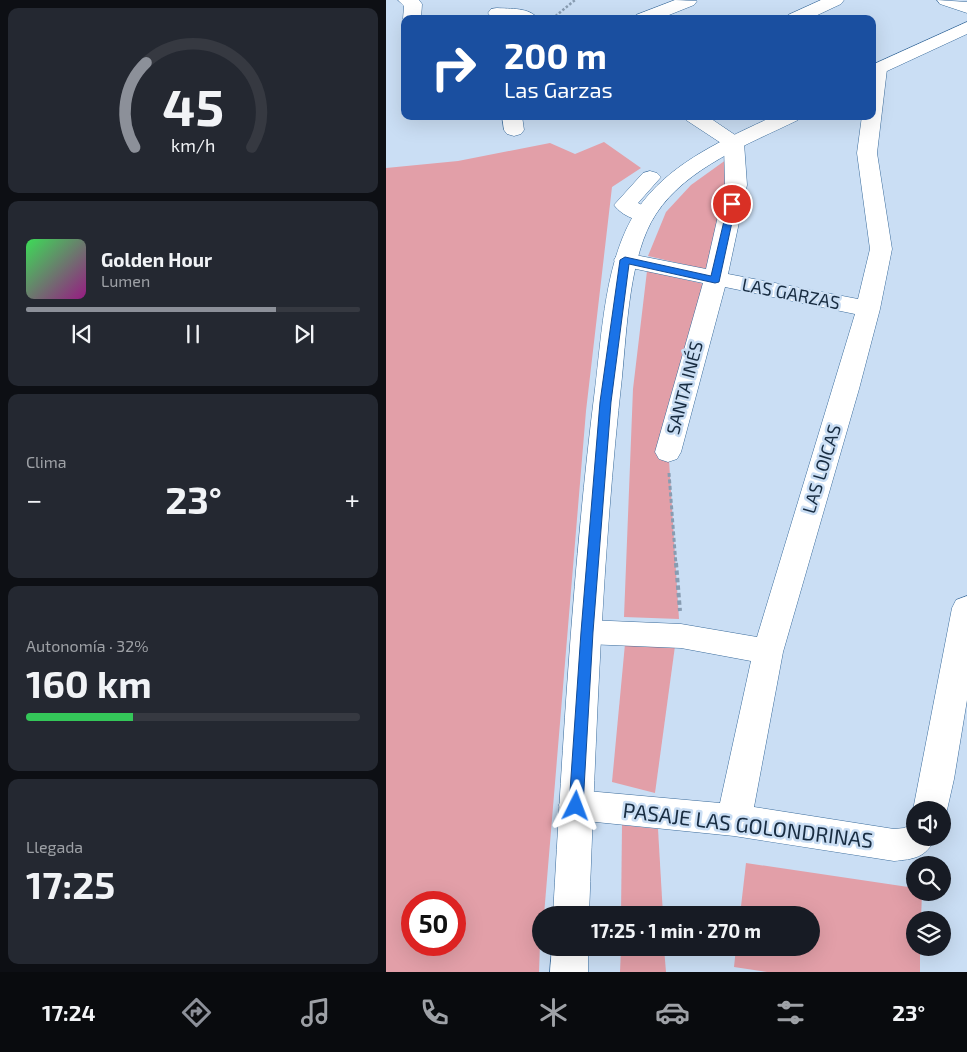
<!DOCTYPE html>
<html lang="es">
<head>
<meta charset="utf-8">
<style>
	:root { --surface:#171b24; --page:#242831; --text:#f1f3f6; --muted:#9ea1a6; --line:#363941; --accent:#8c9099 }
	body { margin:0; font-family:"Exo 2",sans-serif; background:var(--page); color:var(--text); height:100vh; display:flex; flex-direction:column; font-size:19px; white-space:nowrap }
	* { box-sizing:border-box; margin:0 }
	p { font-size:16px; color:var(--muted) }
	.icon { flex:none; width:28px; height:28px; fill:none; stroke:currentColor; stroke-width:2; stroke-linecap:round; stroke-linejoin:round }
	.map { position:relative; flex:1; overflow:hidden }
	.details { display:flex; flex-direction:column; gap:8px; padding:8px; background:#0d0f14; width:386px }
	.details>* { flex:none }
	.guide { position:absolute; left:15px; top:15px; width:475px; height:105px; border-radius:10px; box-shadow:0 5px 20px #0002; background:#1a4fa0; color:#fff; overflow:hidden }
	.tools { position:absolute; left:520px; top:801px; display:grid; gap:10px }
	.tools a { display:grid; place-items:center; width:45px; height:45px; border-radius:50%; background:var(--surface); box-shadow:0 5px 20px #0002; font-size:25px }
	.speed { position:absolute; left:15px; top:891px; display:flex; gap:10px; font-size:25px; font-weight:700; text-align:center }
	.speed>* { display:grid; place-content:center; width:65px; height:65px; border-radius:50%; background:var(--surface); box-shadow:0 5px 20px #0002; line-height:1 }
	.speed .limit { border:8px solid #d22; background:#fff; color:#111 }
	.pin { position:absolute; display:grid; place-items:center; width:42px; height:42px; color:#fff; margin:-21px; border:2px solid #fff; border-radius:50%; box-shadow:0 1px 5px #0007 }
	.me { position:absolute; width:55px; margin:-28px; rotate:3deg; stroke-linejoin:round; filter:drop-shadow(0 0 4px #0008) }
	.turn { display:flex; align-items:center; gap:18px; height:105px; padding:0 20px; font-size:22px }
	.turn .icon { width:65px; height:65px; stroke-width:2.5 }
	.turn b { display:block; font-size:35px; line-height:42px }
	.big { font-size:38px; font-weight:700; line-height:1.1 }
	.details .card { flex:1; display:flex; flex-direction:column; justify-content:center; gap:8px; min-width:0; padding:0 18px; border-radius:10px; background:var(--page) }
	.details .dial { align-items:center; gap:0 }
	.dial svg { height:130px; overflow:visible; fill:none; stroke:var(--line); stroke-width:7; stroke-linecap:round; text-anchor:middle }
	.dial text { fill:var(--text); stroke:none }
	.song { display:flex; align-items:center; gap:15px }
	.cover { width:60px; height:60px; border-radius:8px; background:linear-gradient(135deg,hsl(130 70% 55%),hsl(310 70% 35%)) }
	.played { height:5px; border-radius:2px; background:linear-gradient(90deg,var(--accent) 75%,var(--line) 75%) }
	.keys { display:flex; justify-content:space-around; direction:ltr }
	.heat { display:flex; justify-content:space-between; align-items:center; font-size:28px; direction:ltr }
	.charge { height:8px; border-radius:4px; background:linear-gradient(90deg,#34c759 32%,var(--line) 0) }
	.trip { position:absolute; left:146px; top:906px; width:288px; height:50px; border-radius:25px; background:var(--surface); box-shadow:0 5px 20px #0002; font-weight:700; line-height:50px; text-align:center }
	.tab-bar { display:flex; height:80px; justify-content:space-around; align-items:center; background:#090b0e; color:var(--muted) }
	.tab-bar .icon { width:35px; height:35px }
	.tab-bar .selected { color:var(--accent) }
	.tab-bar b { font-size:22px; color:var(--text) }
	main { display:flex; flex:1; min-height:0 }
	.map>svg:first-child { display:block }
	.green { fill:#e29fa8; fill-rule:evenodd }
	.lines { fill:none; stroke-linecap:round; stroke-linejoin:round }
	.minor-casing { stroke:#3b6c9c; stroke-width:1 }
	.major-casing { stroke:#3b6c9c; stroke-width:1 }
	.path-far2 { stroke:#889cb1; stroke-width:2.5; stroke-dasharray:2.5 2; stroke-linecap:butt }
	.path-far1 { stroke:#889cb1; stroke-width:3; stroke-dasharray:4 2.5; stroke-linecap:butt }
	.path { stroke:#889cb1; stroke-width:4; stroke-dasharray:4.5 3; stroke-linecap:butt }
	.minor { fill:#fff; fill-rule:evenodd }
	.major { fill:#fff; fill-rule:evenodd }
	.route { fill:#1a73e8; stroke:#114b97 }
	.labels { text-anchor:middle; stroke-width:5; stroke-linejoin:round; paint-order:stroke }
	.street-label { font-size:18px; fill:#182c41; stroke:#cadef4 }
	.near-street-label { font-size:21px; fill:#182c41; stroke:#cadef4 }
</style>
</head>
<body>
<main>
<section class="details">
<div class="card dial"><svg viewBox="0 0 100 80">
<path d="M14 69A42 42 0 1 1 86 69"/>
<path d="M14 69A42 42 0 0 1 21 17" stroke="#8c9099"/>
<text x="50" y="56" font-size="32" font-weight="700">45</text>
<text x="50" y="72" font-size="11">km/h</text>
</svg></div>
<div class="card">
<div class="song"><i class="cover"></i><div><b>Golden Hour</b><p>Lumen</p></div></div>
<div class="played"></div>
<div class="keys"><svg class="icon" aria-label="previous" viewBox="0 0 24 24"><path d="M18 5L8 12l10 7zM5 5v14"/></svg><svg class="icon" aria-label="pause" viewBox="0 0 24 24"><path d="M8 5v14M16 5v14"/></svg><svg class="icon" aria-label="next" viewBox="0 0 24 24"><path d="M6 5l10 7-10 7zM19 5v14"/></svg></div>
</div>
<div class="card"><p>Clima</p>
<div class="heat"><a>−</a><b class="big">23°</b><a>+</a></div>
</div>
<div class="card"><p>Autonomía · 32%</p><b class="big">160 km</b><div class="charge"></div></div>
<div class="card"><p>Llegada</p><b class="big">17:25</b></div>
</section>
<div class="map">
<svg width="581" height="972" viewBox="0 0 581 972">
	<rect width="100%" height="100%" fill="#cadef4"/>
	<g class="green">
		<path d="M218 142 255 168 226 187 200 411 158 915H155L153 972H0V168L72 161 164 143 189 154ZM69 902V945H26V902Z"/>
		<path d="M344 157 343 186 322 270 262 256 280 212 305 185Z"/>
		<path d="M261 271 327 286 282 444 293 619 238 617 247 389Z"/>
		<path d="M239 644 289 646 269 793 226 782Z"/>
		<path d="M236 825 272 829 277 915H235Z"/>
		<path d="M360 863 529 888V892L536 893 535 920H529V948H534V972H381L348 967 350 948H425V915H354Z"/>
		<path d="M235 948H278L280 972H234Z"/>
	</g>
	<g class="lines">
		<defs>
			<g id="minor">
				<path d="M12 0H33L36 4 35 19H19V22L17 19 18 6Z"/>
				<path d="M289 0 311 1 308 5 273 19H247L250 15Z"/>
				<path d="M435 0H458L455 4 423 19H399L402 15Z"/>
				<path d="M551 0 581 2V13L554 4Z"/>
				<path d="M111 8C124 9 144 7 152 19H115L105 17 102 13 105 9Z"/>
				<path d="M491 63 498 65 501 69 491 153 506 249 494 309 473 389 397 652 368 807 508 829 518 828 529 823V838H549C540 858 528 859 508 861L348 836 190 820 178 816 173 805 178 794 190 790 334 803 365 661 295 648 201 644 190 641 186 632 190 623 201 620 295 624 371 637 469 314 339 287 295 452 291 459 282 462 273 459 269 452 317 283 231 265 228 260 231 255 239 253 320 269 339 185 338 145 300 120 297 116H321L355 139 358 143 361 185 342 274 472 299 484 249 471 153 476 116H486V64Z"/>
				<path d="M116 116H136L138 130 135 134 128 136 121 134 118 130Z"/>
				<path d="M264 171 271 173 275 177 252 203 266 210 269 215 266 220C253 223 236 216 228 205L257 173Z"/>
				<path d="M581 596V700L568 779 561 810 556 821V810H529V814L527 810 566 608 570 600Z"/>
			</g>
			<g id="major">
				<path d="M581 22V34L486 78V65Z"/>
				<path d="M388 116H415L412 120C363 144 301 167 270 214 243 255 241 329 236 377 216 555 210 736 203 915H167C177 740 187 564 209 389 216 333 219 258 251 210 282 163 339 139 388 116Z"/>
				<path d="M166 948H202V972H164Z"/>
			</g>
		</defs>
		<use href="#minor" class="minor-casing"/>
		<use href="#major" class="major-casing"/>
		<path class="path-far2" d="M166 19 189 0"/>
		<path class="path-far1" d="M283 473 290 565"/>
		<path class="path" d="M290 563 294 611"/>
		<use href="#minor" class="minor"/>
		<use href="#major" class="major"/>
	</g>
	<path class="route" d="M346 201 350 204 333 282 329 283 243 264 225 402 207 632 197 806 195 810 190 812 185 810 183 806 195 632 214 402 234 260 239 257 325 276 342 204Z"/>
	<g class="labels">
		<g class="street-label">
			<text transform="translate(405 294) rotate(11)" y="6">LAS GARZAS</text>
			<text transform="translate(299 388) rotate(-75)" y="6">SANTA INÉS</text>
			<text transform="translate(436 469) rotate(-73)" y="6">LAS LOICAS</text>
		</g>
		<g class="near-street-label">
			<text transform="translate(362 826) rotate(7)" y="7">PASAJE LAS GOLONDRINAS</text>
		</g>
	</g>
</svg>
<div class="tools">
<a><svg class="icon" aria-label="sound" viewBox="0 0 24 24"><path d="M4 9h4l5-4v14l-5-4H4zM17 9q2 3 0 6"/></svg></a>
<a><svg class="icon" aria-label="search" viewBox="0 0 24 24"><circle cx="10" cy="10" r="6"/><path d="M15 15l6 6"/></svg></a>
<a><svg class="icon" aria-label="layers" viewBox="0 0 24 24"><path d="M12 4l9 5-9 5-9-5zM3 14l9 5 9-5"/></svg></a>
</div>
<div class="speed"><div class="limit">50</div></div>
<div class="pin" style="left:346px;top:204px;background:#d93025"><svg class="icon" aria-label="arrive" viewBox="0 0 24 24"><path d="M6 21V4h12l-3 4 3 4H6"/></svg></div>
<svg class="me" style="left:190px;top:806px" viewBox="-20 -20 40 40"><path d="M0-17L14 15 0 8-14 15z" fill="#1a73e8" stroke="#fff" stroke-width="4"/></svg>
<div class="trip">17:25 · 1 min · 270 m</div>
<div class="guide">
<div class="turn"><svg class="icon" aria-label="right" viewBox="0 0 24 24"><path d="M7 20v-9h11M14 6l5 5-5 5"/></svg><div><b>200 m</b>Las Garzas</div></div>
</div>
</div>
</main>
<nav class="tab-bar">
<b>17:24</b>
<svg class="icon selected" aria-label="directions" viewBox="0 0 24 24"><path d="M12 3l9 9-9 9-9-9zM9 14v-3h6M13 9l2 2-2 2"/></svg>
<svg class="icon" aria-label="music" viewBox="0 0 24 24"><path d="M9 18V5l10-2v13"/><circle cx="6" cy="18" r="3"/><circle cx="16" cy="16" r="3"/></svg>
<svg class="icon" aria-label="phone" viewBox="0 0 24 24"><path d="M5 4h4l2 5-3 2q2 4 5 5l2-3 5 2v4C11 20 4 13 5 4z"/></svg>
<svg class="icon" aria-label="climate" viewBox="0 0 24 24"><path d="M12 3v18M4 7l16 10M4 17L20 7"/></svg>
<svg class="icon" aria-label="car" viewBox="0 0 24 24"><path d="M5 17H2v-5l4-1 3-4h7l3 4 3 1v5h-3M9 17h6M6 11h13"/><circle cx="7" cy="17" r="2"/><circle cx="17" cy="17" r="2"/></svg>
<svg class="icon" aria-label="filters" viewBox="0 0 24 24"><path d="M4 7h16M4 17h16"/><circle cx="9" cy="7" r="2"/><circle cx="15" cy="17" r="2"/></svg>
<b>23°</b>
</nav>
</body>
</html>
